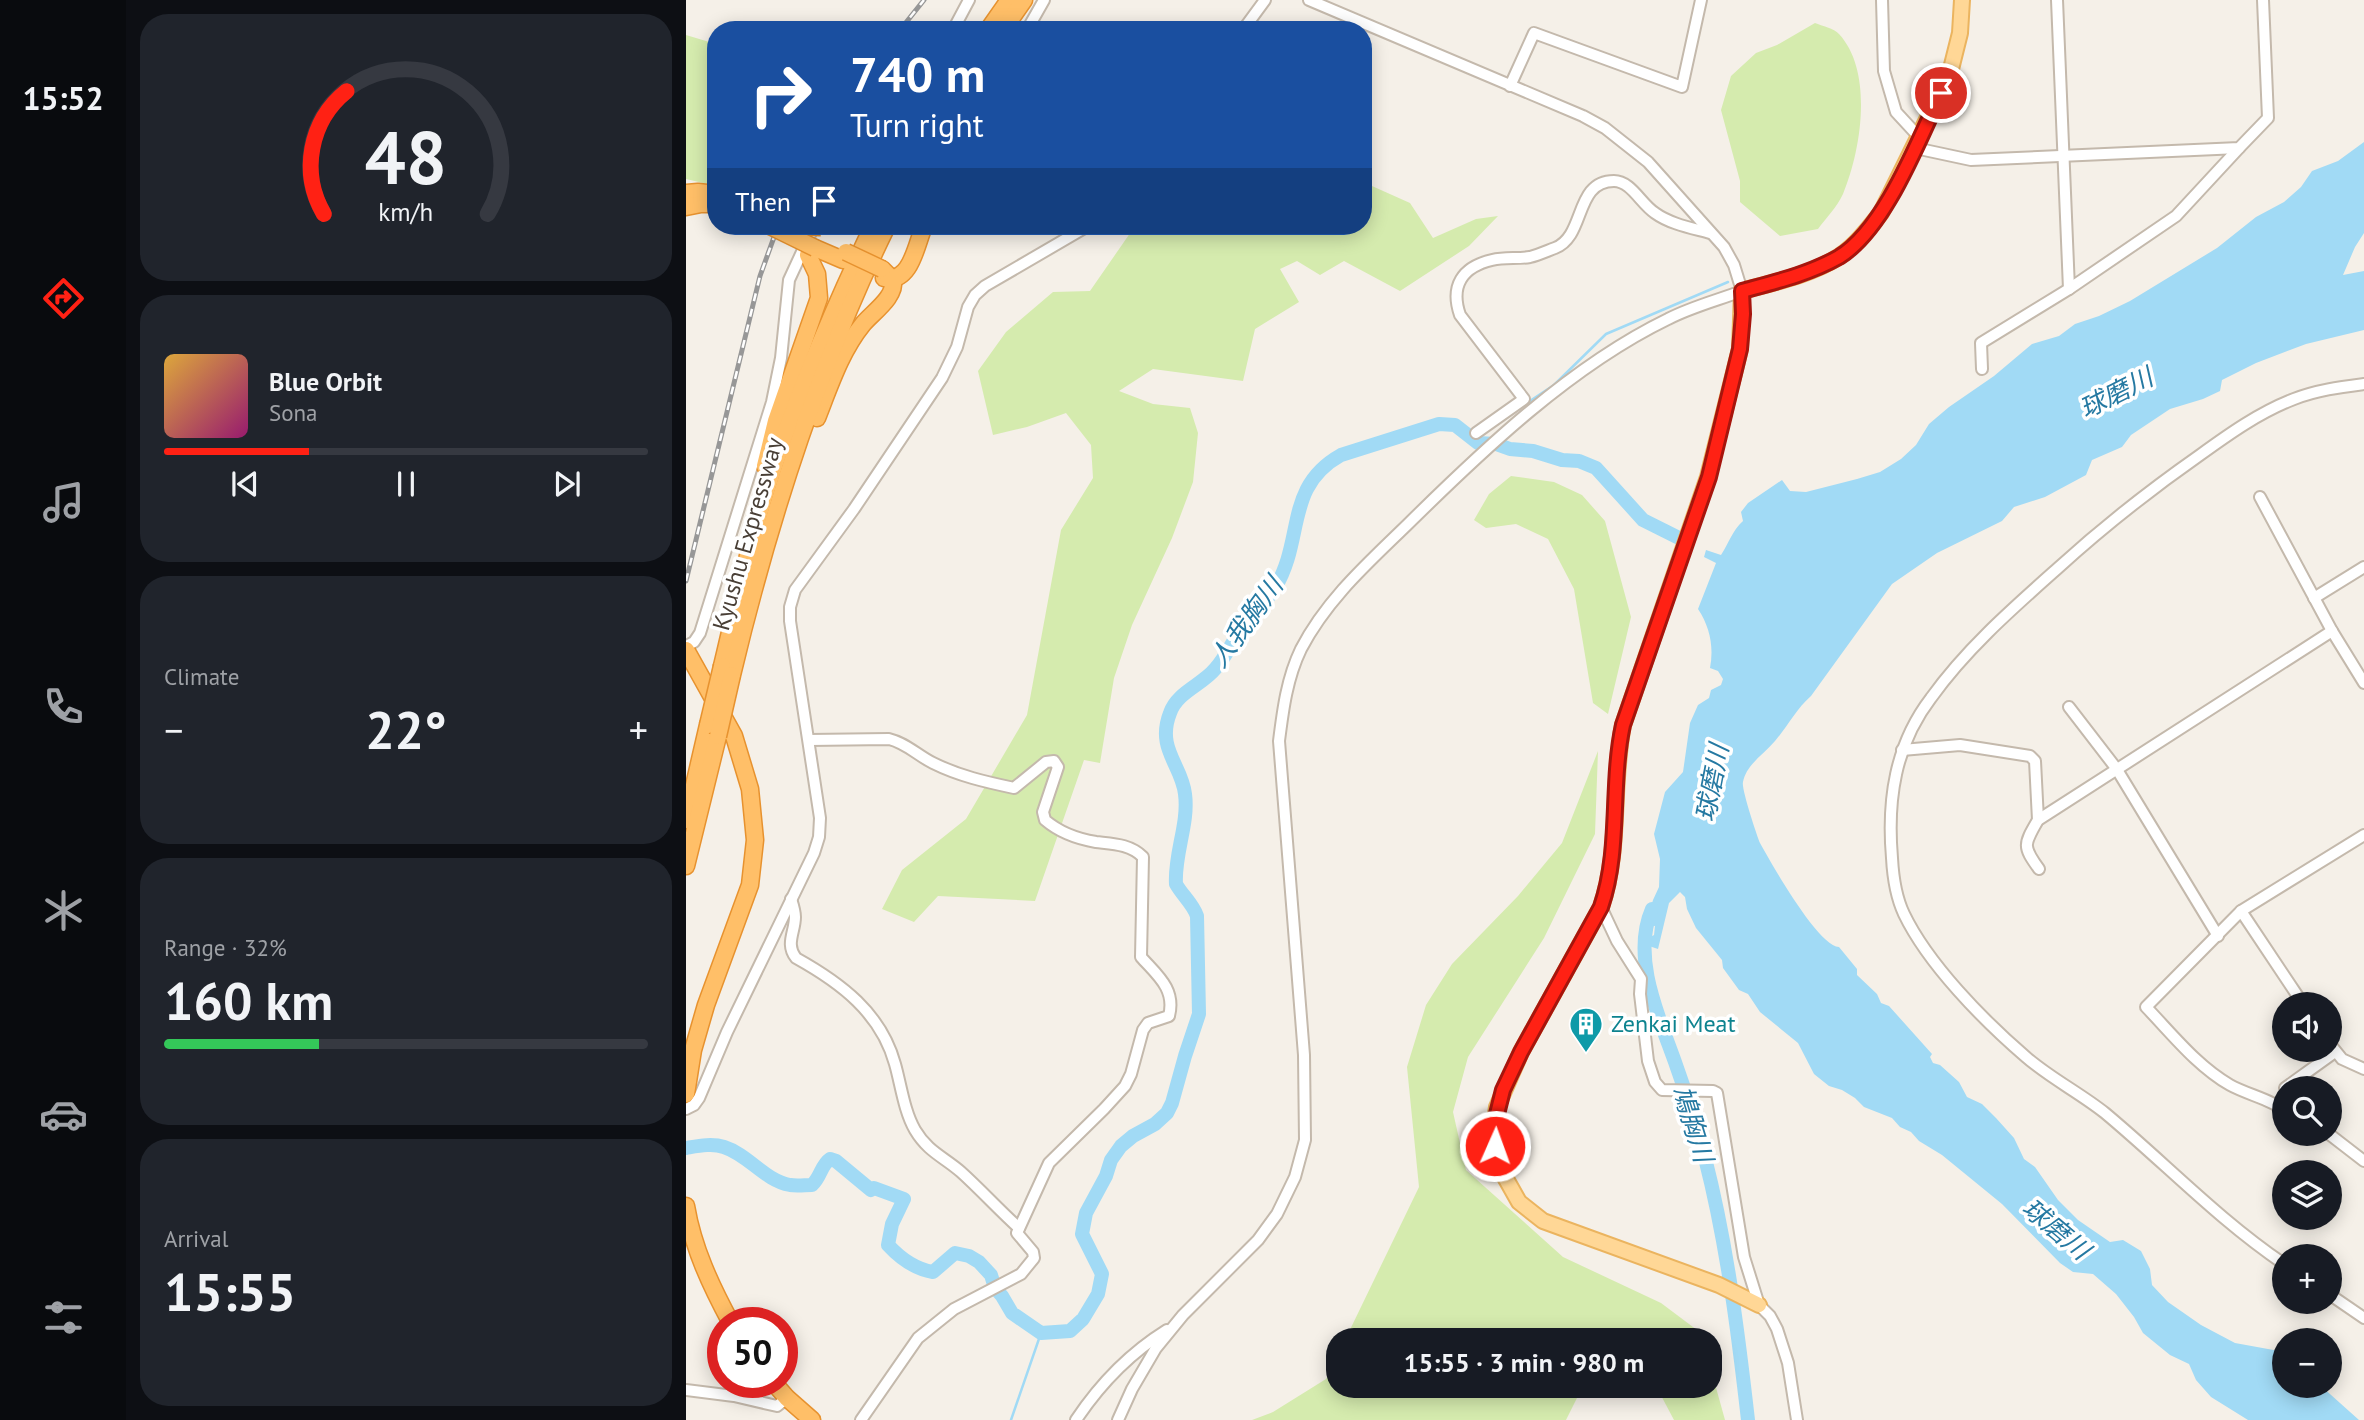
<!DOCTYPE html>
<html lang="en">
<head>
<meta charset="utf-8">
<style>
	:root { --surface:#171b24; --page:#20242c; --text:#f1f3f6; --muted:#9ea1a6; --line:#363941; --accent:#ff2114 }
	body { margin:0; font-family:"PT Sans","Noto Sans JP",sans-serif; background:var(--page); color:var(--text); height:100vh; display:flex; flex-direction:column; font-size:26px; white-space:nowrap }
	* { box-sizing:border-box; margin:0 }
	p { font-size:23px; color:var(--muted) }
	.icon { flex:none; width:38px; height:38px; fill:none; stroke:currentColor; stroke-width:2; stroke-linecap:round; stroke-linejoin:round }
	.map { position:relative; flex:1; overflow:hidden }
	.side { display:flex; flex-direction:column; gap:14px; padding:14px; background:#0d0f14; width:560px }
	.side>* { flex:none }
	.top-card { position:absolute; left:21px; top:21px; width:665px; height:214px; border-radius:28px; box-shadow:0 4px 18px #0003; background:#1a4fa0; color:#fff; overflow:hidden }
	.controls { position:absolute; left:1586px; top:992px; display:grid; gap:14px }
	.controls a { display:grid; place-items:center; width:70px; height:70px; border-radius:50%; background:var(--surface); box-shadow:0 4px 18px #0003; font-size:35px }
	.speed { position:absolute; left:21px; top:1307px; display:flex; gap:14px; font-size:35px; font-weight:700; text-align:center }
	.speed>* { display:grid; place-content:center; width:91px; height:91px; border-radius:50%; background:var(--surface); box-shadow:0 4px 18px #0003; line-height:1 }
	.speed .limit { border:10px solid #d22; background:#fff; color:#111 }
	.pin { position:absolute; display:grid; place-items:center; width:60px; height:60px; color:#fff; margin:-30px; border:4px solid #fff; border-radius:50%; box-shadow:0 2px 7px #0007 }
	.me { position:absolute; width:77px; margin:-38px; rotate:2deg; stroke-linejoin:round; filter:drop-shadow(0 0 5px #0008) }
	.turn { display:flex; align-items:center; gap:24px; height:147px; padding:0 28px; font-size:32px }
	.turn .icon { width:91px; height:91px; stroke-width:2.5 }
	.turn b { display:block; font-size:49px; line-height:60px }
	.then { display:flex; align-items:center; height:66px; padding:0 28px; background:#0003; gap:14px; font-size:26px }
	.big { font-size:52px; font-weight:800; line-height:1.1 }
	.side .tile { flex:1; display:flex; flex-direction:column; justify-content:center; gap:10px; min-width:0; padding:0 24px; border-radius:28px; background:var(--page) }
	.side .dial { align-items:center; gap:0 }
	.dial svg { height:182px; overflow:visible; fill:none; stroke:var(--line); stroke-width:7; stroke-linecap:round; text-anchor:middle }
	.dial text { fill:var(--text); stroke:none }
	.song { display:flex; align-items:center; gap:21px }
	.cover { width:84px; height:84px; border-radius:10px; background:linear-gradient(135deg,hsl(40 70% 55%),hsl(320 70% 35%)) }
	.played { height:7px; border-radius:4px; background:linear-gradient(90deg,var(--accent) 30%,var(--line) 30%) }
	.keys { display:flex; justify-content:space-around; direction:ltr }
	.heat { display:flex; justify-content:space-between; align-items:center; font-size:38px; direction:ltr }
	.charge { height:10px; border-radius:5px; background:linear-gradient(90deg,#34c759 32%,var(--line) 0) }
	.trip { position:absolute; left:640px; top:1328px; width:396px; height:70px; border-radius:28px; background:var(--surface); box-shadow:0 4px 18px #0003; font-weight:800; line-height:70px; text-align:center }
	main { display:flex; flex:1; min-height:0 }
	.tab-bar { display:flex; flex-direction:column; width:126px; justify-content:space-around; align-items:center; background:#090b0e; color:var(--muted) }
	.tab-bar .icon { width:49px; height:49px }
	.tab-bar .selected { color:var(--accent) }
	.tab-bar b { font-size:32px; color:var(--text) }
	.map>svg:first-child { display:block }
	.green { fill:#d5ebae }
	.water { fill:#a1daf5 }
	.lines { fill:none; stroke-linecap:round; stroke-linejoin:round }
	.stream { stroke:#a1daf5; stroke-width:2.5 }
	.river { stroke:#a1daf5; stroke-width:14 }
	.minor-casing { stroke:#c4b9ac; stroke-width:14 }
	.major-casing { stroke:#ebb45f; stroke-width:18 }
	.highway-casing { stroke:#e7922f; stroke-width:19 }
	.minor { stroke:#fff; stroke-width:10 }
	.major { stroke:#ffd796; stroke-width:14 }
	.highway { stroke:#ffbf68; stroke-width:16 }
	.rail-casing { stroke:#979797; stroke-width:5 }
	.rail { stroke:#fff; stroke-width:2.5; stroke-dasharray:8; stroke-linecap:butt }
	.highway-bridge-casing { stroke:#e7922f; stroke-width:19; stroke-linecap:butt }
	.highway-bridge { stroke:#ffbf68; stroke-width:16 }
	.route-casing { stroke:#a6150d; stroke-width:18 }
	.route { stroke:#ff2114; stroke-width:12 }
	.labels { text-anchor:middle; stroke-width:7; stroke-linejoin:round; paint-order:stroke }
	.street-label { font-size:24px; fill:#493f36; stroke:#fff }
	.culture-label { font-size:24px; fill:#0d838f; stroke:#fff; text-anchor:start }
	.water-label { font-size:26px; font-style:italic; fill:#2579a2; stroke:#fff }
</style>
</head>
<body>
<main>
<nav class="tab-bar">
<b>15:52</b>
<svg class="icon selected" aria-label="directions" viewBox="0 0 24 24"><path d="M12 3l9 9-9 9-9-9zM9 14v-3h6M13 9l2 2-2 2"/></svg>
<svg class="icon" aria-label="music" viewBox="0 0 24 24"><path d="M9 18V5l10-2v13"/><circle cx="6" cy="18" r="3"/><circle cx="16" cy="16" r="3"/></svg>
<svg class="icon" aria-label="phone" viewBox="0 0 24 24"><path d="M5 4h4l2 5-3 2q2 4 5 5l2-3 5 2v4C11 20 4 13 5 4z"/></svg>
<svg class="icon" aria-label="climate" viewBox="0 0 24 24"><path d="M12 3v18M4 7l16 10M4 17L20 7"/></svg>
<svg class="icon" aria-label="car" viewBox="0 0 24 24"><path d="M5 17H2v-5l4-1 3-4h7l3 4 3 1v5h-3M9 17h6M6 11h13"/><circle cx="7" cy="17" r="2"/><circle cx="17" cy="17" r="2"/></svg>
<svg class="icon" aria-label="filters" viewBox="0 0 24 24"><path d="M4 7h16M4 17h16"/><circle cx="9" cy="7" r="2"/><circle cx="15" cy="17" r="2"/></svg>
</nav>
<section class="side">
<div class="tile dial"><svg viewBox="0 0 100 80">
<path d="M14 69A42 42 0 1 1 86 69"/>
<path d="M14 69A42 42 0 0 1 24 15" stroke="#ff2114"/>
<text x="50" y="56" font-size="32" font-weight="700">48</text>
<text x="50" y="72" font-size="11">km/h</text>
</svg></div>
<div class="tile">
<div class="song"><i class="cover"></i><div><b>Blue Orbit</b><p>Sona</p></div></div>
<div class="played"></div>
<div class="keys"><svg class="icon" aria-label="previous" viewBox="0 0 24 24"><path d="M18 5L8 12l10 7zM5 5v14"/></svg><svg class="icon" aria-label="pause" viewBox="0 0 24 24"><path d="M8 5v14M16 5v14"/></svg><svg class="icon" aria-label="next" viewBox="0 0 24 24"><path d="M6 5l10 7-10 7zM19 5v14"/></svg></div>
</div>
<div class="tile"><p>Climate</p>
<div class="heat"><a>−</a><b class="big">22°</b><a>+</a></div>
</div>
<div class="tile"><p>Range · 32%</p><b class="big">160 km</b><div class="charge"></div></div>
<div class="tile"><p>Arrival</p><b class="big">15:55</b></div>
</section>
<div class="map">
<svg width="1678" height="1420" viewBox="0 0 1678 1420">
	<rect width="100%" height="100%" fill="#f5f0e8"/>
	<g class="green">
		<path d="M1129 23C1136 26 1148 28 1153 34 1188 72 1175 151 1157 194 1151 207 1140 218 1132 229L1094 236 1054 202V181L1035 110 1045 76 1070 53 1091 45Z"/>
		<path d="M0 35 30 44V186L0 179Z"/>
		<path d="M677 182 724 203 747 238 790 219 812 216 783 246 714 291 658 261 634 275 611 261 594 269 613 302 569 329 557 381 467 369 433 391 467 404 504 408 512 433 507 482 486 538 446 625 428 678 414 763 398 760 349 901 252 896 228 922 196 909 216 870 280 819 341 715 375 530 407 478 405 445 380 413 341 427 307 435 292 371 320 332 367 292 404 291 449 226H677Z"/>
		<path d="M825 476 868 482 896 495 919 521 945 617 922 714 907 703 888 589 862 539 830 524 800 528 788 520 803 494Z"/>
		<path d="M912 751 909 834 858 938 782 1057 767 1112 780 1170 877 1257 975 1303 1015 1333 1017 1340H659L733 1187 721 1067 740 1005 766 964 832 896 876 843Z"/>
		<path d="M653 1353V1386H897L880 1420H566L587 1412 640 1379Z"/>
		<path d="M1024 1366 1039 1420H988L970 1386H1024Z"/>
	</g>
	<path class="water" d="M1678 142V233L1669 247 1657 275 1678 271V330L1620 344 1570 363 1536 380 1534 391 1517 399 1484 409 1445 435 1436 447 1406 460 1400 475 1359 497 1328 507 1316 521 1251 553 1206 584 1125 696C1110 709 1102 726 1089 741 1078 754 1060 765 1057 782 1055 788 1071 836 1074 843 1085 863 1132 946 1153 947L1171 969V975L1191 994 1195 1003 1203 1006 1246 1054 1244 1057 1247 1063 1254 1065 1273 1082 1281 1097 1296 1104 1310 1118 1328 1138 1338 1159 1349 1167 1372 1200 1392 1220 1424 1242 1437 1240 1455 1251 1464 1269 1466 1285 1482 1302 1515 1325 1549 1343 1593 1351 1598 1355V1386H1635L1673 1420H1562L1525 1397 1510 1380 1503 1364 1484 1355 1457 1333 1448 1317 1430 1294 1407 1274 1387 1272 1374 1263 1316 1204 1256 1155 1233 1141 1225 1132 1214 1127 1206 1118 1178 1107 1169 1098 1156 1090 1143 1086 1128 1074 1112 1043 1074 1012 1062 994 1053 990 1037 968 1036 960 1010 928 1001 909 999 897 994 892 983 903 972 949 954 943 968 935 969 926 960 925 967 900 973 887 974 859 968 834 979 792 997 772 1004 723 1012 705 1023 698 1025 690 1035 685 1037 679 1032 671 1024 668C1028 647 1024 627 1012 609L1030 563 1018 557 1020 550 1035 555C1043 543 1046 531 1057 521L1055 512 1062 503 1096 480 1104 491 1120 492 1171 479 1194 472 1215 459 1230 445 1243 424 1263 407 1308 376 1346 344 1373 336 1389 324 1413 316 1444 301 1531 248 1570 217 1598 202 1615 187 1626 171 1652 161Z"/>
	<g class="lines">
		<g class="stream">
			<path d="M838 405 868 385 920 334 1042 282"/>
			<path d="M798 433 830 411"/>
			<path d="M325 1420 355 1333"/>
		</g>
		<g class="river">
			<path d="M966 909C945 957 973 1017 989 1062 1000 1094 1012 1126 1019 1158 1041 1244 1052 1332 1062 1420"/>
			<path d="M0 1148C12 1146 26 1143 38 1147 63 1155 78 1180 104 1185 111 1186 119 1185 126 1185 135 1177 135 1165 144 1159L150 1161 185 1190 188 1188 218 1199 206 1224 202 1245C214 1258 229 1269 247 1272L269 1253 283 1256 293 1262 305 1275 309 1288 316 1296 326 1313 355 1333 384 1331 397 1319 412 1294 416 1274 396 1234 400 1213 420 1176 425 1160 435 1146 447 1136 469 1124 481 1113 486 1103 499 1056 513 1014 511 916C507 904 496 895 490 884 488 854 503 824 499 794 496 765 470 749 484 713 491 692 516 685 529 669 540 657 546 642 555 629 566 615 579 603 589 588 619 538 598 487 655 455L753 424 769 425 792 443 810 444 824 449 847 451 876 460 893 461 910 468 957 520 995 539"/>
		</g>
		<defs>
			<g id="minor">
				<path d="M1196 0 1198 71 1210 112 1234 138"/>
				<path d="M1371 0 1383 289"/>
				<path d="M267 30 283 0"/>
				<path d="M341 30 358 0"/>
				<path d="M557 30 579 0"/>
				<path d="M824 86 848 33 996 87 1015 0"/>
				<path d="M1229 148 1285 160 1553 148 1582 118 1577 0"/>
				<path d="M1296 369 1295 343 1383 289 1490 216 1553 148"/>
				<path d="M790 433 838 399 774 315C764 286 776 267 806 260 819 257 831 259 844 257 852 255 861 251 869 248 900 236 888 181 928 181 945 181 955 204 969 213 984 224 1006 228 1024 233"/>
				<path d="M1574 497 1646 631 1678 683"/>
				<path d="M1628 598 1678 567"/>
				<path d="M0 646 8 642 14 633 86 402 95 358 103 280 128 226"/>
				<path d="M1383 707 1430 768 1532 936"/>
				<path d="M123 740 203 739C220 743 231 755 247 763 273 776 300 782 328 788L360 762 368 761 372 767 357 812 359 820C373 832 392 839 410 842 427 844 444 844 457 857L455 957C471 975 490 989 483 1016L462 1023 457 1030 445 1074 439 1086 418 1109 363 1163 331 1233 347 1252 348 1258 335 1274 268 1309 232 1338 175 1420"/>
				<path d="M1216 750 1274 745 1344 756 1349 761 1352 820"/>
				<path d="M1353 869C1336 846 1338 844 1352 820L1646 631"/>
				<path d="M105 899C107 905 109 911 109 917 109 932 99 944 110 958 155 983 195 1013 209 1064 215 1085 218 1111 229 1130 242 1152 258 1157 275 1172 295 1190 313 1210 333 1228"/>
				<path d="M915 907 931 941 955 979 954 994 962 1061 969 1082 976 1090 1027 1091 1031 1093 1058 1257 1073 1305 1084 1316 1091 1329 1102 1363 1111 1420"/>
				<path d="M1555 911 1617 1004"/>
				<path d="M1643 1043 1656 1059 1678 1069"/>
				<path d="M1599 1088 1649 1052"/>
				<path d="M0 1109 8 1105 13 1098 41 1032 128 853 133 837 134 818 104 621V607L109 590 168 509 256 378 271 347 282 307 289 295 299 286 402 226"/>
				<path d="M1598 1110C1586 1100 1560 1094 1544 1085 1511 1066 1486 1034 1460 1007L1555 911 1678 835"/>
				<path d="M1643 1134 1678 1161"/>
				<path d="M1598 1264C1533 1220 1479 1163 1419 1113 1394 1093 1364 1078 1340 1057 1297 1020 1242 964 1218 914 1210 897 1207 877 1206 858 1201 800 1209 745 1245 698 1280 649 1327 608 1372 568 1417 527 1464 490 1514 455 1543 434 1574 412 1608 399 1631 390 1655 387 1678 384"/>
				<path d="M1643 1294 1678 1318"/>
				<path d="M0 1390 48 1396 91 1406 101 1398"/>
				<path d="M390 1420C414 1384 444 1353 481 1330"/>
				<path d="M432 1420 446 1389 470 1348 497 1315 572 1240 591 1214 609 1177 619 1140 618 1055 593 741C597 709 601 678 615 649 641 599 682 563 721 525 797 450 885 366 982 319 1005 307 1032 300 1056 291L1048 265 1038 247 962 162 919 128 897 116 623 0"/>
			</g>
			<path id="major" d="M1073 1305 1033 1285 857 1221 833 1202 811 1163 808 1126 811 1107 835 1052 915 907C935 849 925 785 937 725L1022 477 1054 349 1056 291C1089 282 1125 275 1154 256 1170 245 1183 228 1195 213L1264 73 1274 33 1276 0"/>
			<g id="highway">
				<path d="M302 30 323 0"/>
				<path d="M317 30 338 0"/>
				<path d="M0 193 12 192 30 194"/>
				<path d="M0 207 15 204H30"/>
				<path d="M129 248 157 260"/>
				<path d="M198 278C225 284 230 245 238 226"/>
				<path d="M131 418C144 385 155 351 177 324 187 312 210 297 207 280L196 269"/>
				<path d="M79 466 90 421 133 298 131 274 122 255"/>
				<path d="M0 650 48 736 64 789 69 840 64 885 20 1005 7 1050 0 1094"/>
				<path d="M36 666C50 609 61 551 79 494 108 402 145 313 187 226"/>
				<path d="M46 675C83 520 131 369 201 226"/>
				<path d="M0 820 22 725"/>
				<path d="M0 866 32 736"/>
				<path d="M0 1206C7 1248 25 1286 45 1323"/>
				<path d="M87 1382 101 1398 126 1420"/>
			</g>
		</defs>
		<use href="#minor" class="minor-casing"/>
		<use href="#major" class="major-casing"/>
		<use href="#highway" class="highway-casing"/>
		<use href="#minor" class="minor"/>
		<use href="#major" class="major"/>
		<use href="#highway" class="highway"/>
		<defs>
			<g id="rail">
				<path d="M214 30 238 0"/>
				<path d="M0 581 74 276 92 226"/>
			</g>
		</defs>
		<use href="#rail" class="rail-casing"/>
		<use href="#rail" class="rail"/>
		<defs>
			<g id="highway-bridge">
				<path d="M84 226 129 248"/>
				<path d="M103 226 135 227"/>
				<path d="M160 252 196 269"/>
				<path d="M22 725 36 666"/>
				<path d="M32 736 46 675"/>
			</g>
		</defs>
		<use href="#highway-bridge" class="highway-bridge-casing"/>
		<use href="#highway-bridge" class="highway-bridge"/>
	</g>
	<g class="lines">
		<defs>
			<path id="route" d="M809 1146 808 1126 817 1090 835 1052 915 907C935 849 924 785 937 725L1023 477 1054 349 1057 314 1056 291C1089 282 1123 274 1153 257 1199 229 1232 141 1255 93"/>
		</defs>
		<use href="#route" class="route-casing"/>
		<use href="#route" class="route"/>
	</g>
	<defs>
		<symbol id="building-pin" viewBox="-11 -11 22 30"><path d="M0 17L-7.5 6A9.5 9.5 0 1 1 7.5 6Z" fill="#0f9aa8" stroke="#fff"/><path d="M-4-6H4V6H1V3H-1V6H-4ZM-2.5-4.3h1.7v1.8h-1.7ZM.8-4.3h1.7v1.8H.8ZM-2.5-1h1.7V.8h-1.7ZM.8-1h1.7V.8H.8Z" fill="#fff"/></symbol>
	</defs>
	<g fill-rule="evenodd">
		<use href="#building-pin" x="881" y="1005" width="38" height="52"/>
	</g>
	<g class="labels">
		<g class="street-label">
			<text transform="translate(62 534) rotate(-74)" y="8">Kyushu Expressway</text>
		</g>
		<g class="culture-label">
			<text x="925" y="1032">Zenkai Meat</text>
		</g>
		<g class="water-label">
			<text transform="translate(1430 393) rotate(-27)" y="9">球磨川</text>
			<text transform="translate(560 622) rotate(-54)" y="9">人我胸川</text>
			<text transform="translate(1026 783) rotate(-79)" y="9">球磨川</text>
			<text transform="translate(1007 1124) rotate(73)" y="9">鳩胸川</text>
			<text transform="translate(1370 1229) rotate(40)" y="9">球磨川</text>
		</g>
	</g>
</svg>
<div class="controls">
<a><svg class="icon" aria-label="sound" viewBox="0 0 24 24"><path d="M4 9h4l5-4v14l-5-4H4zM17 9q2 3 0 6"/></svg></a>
<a><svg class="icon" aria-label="search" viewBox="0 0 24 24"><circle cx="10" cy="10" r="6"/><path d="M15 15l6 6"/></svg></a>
<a><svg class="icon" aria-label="layers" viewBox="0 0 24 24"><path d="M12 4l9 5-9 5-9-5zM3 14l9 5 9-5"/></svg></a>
<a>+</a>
<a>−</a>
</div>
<div class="speed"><div class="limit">50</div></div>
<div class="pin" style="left:1255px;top:93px;background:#d93025"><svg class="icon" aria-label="arrive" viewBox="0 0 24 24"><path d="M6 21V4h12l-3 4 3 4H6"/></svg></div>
<svg class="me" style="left:809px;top:1146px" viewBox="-20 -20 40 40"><circle r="17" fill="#ff2114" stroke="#fff" stroke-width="3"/><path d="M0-11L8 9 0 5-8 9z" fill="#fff"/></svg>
<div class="trip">15:55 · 3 min · 980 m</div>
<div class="top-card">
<div class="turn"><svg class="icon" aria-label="right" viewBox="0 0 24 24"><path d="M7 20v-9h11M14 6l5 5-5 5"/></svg><div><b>740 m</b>Turn right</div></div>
<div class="then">Then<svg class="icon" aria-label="arrive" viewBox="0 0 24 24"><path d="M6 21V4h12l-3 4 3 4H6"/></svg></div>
</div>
</div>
</main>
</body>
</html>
